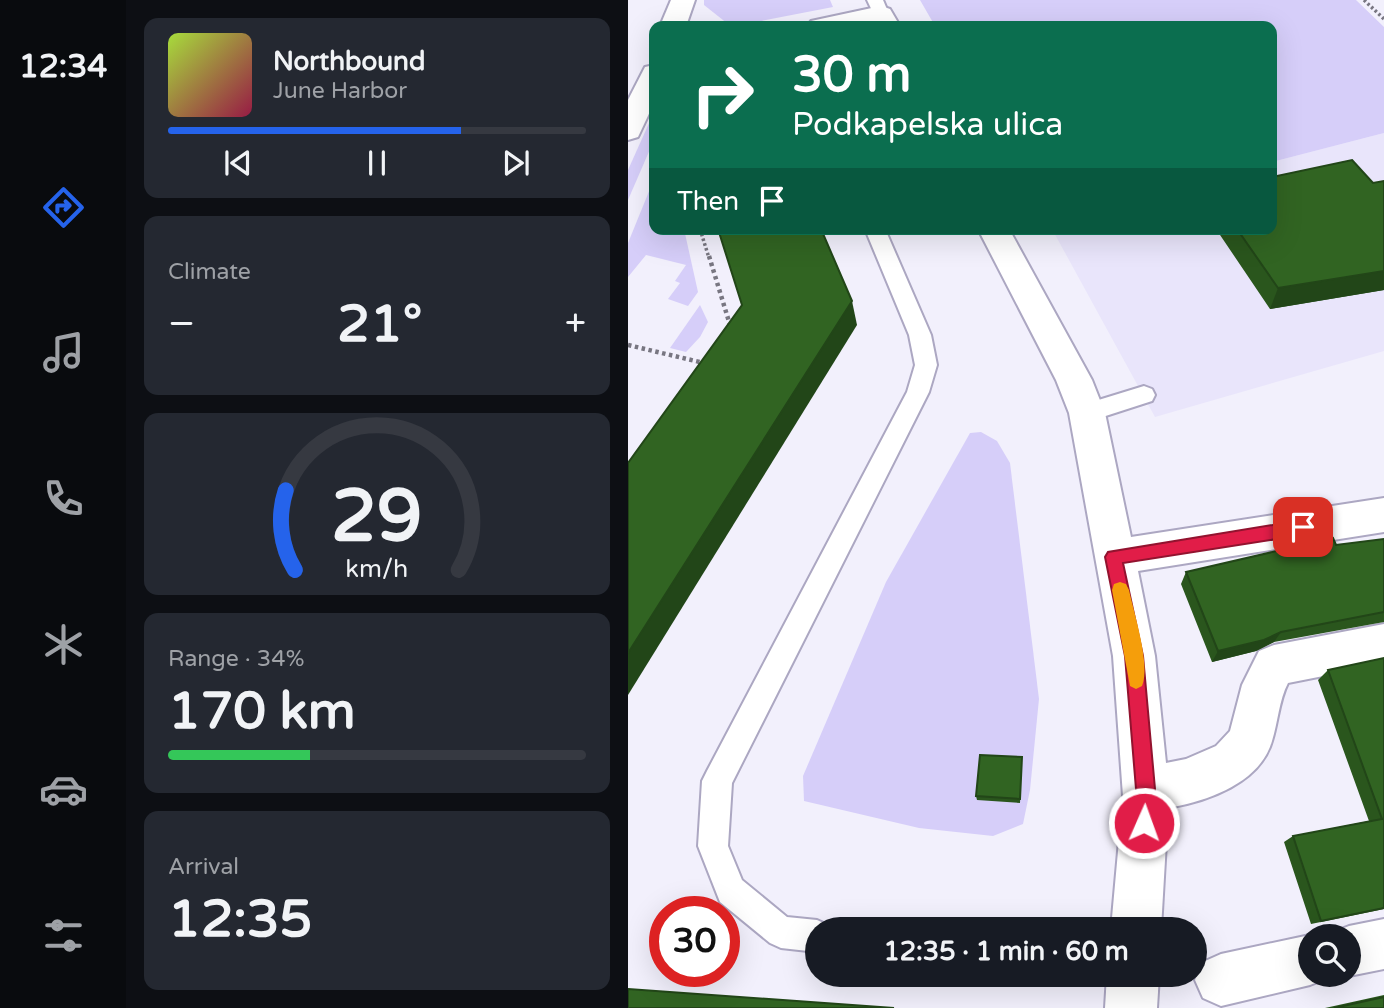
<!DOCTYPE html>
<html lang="en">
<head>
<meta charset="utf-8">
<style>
	:root { --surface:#171b24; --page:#242831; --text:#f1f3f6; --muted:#9ea1a6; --line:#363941; --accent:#2563eb }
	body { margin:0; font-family:"Varela Round",sans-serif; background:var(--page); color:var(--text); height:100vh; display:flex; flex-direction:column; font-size:26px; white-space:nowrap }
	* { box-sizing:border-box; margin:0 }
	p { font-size:23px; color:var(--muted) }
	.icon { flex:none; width:38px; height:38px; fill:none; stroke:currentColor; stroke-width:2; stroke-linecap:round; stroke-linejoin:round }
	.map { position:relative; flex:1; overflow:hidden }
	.panel { display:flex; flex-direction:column; gap:18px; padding:18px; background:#0d0f14; width:502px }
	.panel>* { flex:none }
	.top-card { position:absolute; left:21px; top:21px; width:628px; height:214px; border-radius:14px; box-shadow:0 7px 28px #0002; background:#0b6e4f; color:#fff; overflow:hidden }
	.tools { position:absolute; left:670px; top:924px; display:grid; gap:14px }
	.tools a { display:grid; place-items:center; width:63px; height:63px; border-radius:50%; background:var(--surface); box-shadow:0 7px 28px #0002; font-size:35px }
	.speed { position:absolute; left:21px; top:896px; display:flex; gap:14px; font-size:35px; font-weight:700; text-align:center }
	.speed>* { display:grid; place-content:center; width:91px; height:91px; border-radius:50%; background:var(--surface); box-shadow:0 7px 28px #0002; line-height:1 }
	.speed .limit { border:10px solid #d22; background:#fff; color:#111 }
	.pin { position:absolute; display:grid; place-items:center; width:60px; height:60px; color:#fff; margin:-30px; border-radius:14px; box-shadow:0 4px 10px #0006 }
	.me { position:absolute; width:77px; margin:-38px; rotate:2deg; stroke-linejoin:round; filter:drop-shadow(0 0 5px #0008) }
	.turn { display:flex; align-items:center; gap:24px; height:147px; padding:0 28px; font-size:32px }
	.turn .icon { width:91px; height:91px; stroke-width:2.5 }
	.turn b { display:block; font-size:49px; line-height:60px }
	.then { display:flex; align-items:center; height:66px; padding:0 28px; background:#0003; gap:14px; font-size:26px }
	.big { font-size:52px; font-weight:800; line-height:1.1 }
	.panel .widget { flex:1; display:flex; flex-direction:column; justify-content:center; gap:10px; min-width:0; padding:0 24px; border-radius:14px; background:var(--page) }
	.panel .dial { align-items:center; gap:0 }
	.dial svg { height:182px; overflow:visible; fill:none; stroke:var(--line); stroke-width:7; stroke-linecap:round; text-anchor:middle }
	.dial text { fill:var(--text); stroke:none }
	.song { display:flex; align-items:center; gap:21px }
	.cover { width:84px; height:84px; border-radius:10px; background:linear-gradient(135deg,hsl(80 70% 55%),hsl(340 70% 35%)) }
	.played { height:7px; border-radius:4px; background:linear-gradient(90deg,var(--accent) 70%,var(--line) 70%) }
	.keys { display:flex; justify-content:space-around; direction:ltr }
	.heat { display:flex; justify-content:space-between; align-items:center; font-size:38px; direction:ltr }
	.charge { height:10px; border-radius:5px; background:linear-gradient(90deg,#34c759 34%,var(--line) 0) }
	.trip { position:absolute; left:177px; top:917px; width:402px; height:70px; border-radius:35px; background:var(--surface); box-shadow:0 7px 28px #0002; font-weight:800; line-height:70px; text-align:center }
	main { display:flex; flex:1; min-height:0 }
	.dock { display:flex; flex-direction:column; width:126px; justify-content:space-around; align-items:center; background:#090b0e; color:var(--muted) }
	.dock .icon { width:49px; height:49px }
	.dock .active { color:var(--accent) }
	.dock b { font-size:32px; color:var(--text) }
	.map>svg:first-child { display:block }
	.built { fill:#e9e5fb }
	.green { fill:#d6cef9 }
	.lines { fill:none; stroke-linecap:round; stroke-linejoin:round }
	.lane-casing { stroke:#aca7c2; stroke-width:4 }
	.street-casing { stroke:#aca7c2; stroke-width:4 }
	.path-far1 { stroke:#787681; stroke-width:3.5; stroke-dasharray:2.5 2.5; stroke-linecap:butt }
	.path { stroke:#787681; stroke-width:4.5; stroke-dasharray:3.5 3.5; stroke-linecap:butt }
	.lane { fill:#fff; fill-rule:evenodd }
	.street { fill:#fff; fill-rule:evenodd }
	.wall { fill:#2a561d }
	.shaded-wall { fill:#224618 }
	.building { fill:#316422; stroke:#224618; stroke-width:2 }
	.route { fill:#e11d48; stroke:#92132f; stroke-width:2 }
	.slow { fill:#f59e0b }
</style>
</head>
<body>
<main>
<nav class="dock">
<b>12:34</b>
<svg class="icon active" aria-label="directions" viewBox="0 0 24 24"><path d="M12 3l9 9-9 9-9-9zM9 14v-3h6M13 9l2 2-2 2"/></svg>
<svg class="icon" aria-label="music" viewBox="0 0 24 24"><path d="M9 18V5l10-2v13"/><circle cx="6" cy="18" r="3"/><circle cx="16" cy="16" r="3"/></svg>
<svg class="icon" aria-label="phone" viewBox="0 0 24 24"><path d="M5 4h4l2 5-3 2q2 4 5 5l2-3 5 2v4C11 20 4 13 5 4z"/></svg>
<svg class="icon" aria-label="climate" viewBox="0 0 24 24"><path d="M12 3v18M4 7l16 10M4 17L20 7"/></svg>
<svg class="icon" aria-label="car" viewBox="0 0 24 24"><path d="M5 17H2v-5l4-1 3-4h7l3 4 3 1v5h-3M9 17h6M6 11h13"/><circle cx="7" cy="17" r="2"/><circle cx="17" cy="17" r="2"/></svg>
<svg class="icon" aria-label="filters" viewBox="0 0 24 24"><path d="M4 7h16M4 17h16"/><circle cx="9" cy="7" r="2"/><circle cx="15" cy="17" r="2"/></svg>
</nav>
<section class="panel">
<div class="widget">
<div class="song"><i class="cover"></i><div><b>Northbound</b><p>June Harbor</p></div></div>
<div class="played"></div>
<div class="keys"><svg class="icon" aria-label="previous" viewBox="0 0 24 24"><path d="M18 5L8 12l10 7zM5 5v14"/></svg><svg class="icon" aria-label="pause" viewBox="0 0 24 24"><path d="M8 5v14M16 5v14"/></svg><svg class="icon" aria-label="next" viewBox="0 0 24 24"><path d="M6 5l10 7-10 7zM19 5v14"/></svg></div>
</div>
<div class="widget"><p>Climate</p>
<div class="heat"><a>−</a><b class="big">21°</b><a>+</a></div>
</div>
<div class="widget dial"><svg viewBox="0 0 100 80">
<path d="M14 69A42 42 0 1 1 86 69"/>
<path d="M14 69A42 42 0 0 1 10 34" stroke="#2563eb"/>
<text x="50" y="56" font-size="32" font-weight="700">29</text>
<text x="50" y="72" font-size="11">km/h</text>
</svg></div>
<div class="widget"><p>Range · 34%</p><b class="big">170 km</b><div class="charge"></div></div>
<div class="widget"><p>Arrival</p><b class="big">12:35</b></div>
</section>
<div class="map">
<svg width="756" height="1008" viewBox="0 0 756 1008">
	<rect width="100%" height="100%" fill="#f2f0fc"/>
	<path class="built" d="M756 133V351L527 417 424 229H644V162Z"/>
	<g class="green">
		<path d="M76 0H202L205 7 118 24H100L76 5Z"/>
		<path d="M292 0H728L756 27V133L644 162V26H307Z"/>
		<path d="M26 112V140L0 200V170Z"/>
		<path d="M26 179V229H56L70 292 60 306 40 299 52 283 47 281 58 265 18 255 0 277V243Z"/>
		<path d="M72 305 80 322 72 337 58 352 42 348Z"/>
		<path d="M353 432 369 441 382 463 411 699 402 790 395 824 365 836 291 828 176 801 175 776 258 582 342 433Z"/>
	</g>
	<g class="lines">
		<defs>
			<g id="lane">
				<path d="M239 0H255L261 14 259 17H247Z"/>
				<path d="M237 229H257L303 335 309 365 301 392 104 783 100 846 114 880 159 917 189 920 200 925 202 929H189V952L153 948 142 943 92 902 70 846 74 781 79 771 279 392 287 365 281 335Z"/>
				<path d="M516 386 524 389 527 395 524 401 459 422 451 420 448 413 451 406Z"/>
			</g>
			<g id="street">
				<path d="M43 0H67L58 26H32Z"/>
				<path d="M253 6 262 9 272 26H246L245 23 229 26H179L183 21Z"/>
				<path d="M26 65V103L10 137 0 140V100L17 67Z"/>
				<path d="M350 229H381L464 380 477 413 503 537 756 498V532L510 571 527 656 538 763 558 759 588 746 602 731 614 685 631 651 646 645 756 624V664L660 683C651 700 650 722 644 741 632 783 580 801 540 808L533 929H483L495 796 485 656 441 413 428 380Z"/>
				<path d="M756 919V969L721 976 717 975H721V936H702L703 933 721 926Z"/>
				<path d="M682 935 686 936H682V975H701L700 978 682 985 593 1006 575 998 567 980 575 962 593 954Z"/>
				<path d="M479 975H531L529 1008H477Z"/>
			</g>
		</defs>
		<use href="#lane" class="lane-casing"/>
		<use href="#street" class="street-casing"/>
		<g class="path-far1">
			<path d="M736 0 756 19"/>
			<path d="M72 229 81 258"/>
		</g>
		<g class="path">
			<path d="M81 256 102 325"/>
			<path d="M0 345 76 363"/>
		</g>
		<use href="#lane" class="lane"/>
		<use href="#street" class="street"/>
	</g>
	<g class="wall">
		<path d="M756 181V290L642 309 588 229H644L745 183Z"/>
		<path d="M756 539V622L646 642 628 651 584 662 553 584 558 572 708 545Z"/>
		<path d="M756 658V909L683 924 656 842 665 836 741 821 690 680 700 670Z"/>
		<path d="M394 757 392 803 349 800 348 796Z"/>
		<path d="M756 995V1008H697Z"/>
	</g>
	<g class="shaded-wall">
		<path d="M756 271V290L642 309 650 288Z"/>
		<path d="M224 301 229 325 0 695V653Z"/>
		<path d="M653 632 646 642 628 651 584 662 590 651Z"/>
	</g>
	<g class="building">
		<path d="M724 160 745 183 756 181V271L650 288 609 229H644V177Z"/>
		<path d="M90 229H193L224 301 0 653V463L114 305Z"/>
		<path d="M705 538 708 545 756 539V612L653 632 636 640 590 651 558 572Z"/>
		<path d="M756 658V908L693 921 665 836 754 819 700 670Z"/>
		<path d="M352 755 394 757 392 799 348 796Z"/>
		<path d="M0 989 266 1008H0Z"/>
		<path d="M756 997V1008H706Z"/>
	</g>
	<path class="route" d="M675 520 680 522 683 527 680 532 675 535 495 563 515 656 527 789 526 823 523 830 516 832 509 830 506 823 508 789 497 656 477 557 480 552Z"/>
	<path class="slow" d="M492 582 498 584 501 590C506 613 523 666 514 686L508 689 502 686 484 590 486 584Z"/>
</svg>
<div class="tools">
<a><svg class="icon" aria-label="search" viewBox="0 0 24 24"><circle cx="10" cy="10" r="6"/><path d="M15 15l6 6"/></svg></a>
</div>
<div class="speed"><div class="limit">30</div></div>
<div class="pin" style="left:675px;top:527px;background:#d93025"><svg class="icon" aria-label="arrive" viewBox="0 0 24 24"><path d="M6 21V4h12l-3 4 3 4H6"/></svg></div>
<svg class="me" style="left:516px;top:823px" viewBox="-20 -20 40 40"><circle r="17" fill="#e11d48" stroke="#fff" stroke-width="3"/><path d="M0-11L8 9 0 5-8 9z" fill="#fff"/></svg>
<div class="trip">12:35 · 1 min · 60 m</div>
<div class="top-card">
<div class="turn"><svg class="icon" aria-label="right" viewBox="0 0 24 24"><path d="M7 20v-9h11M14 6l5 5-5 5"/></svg><div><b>30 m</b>Podkapelska ulica</div></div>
<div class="then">Then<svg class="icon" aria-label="arrive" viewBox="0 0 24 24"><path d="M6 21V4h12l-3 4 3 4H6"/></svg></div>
</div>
</div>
</main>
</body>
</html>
